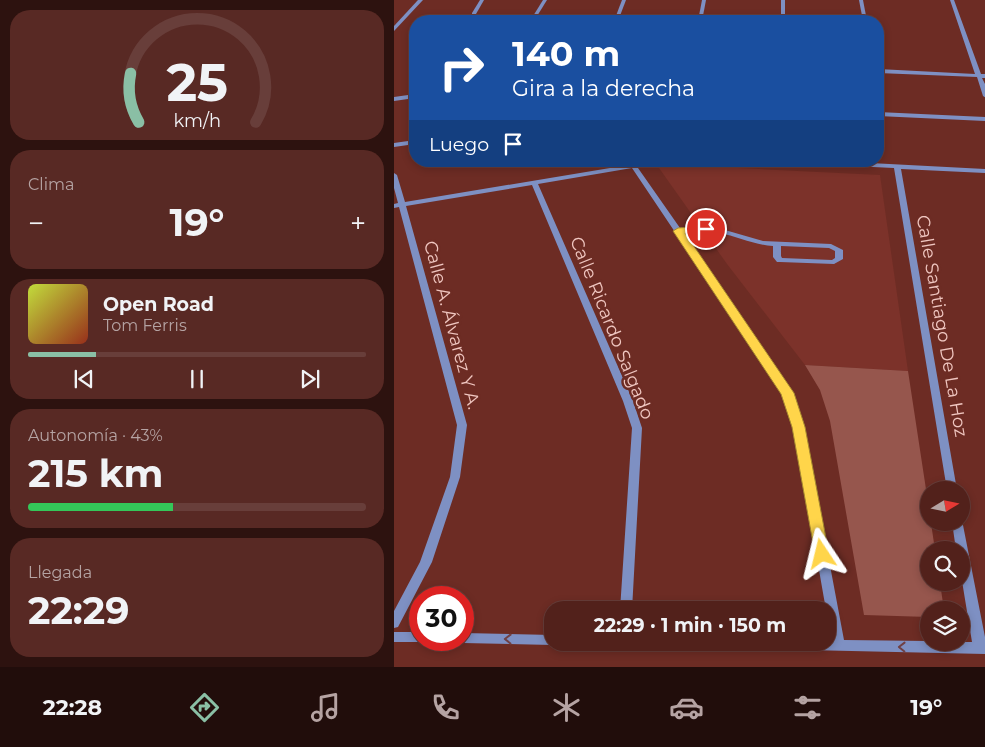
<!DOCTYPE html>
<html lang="es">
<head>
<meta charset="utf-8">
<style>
	:root { --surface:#52211b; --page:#582924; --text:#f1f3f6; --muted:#b5a3a3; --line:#683e3a; --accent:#8abfa5 }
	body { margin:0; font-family:Montserrat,sans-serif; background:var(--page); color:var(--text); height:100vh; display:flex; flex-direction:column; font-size:19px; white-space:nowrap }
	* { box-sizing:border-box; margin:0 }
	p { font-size:16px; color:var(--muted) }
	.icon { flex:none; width:28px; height:28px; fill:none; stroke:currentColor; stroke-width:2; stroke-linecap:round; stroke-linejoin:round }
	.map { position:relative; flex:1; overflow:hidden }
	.panel { display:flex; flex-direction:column; gap:10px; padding:10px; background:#2d120f; width:394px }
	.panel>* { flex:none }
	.hud { position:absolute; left:15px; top:15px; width:475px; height:152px; border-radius:20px; box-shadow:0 2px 8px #0003,0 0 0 1px var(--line); background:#1a4fa0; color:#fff; overflow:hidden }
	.needle { width:32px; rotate:80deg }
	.tools { position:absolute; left:526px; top:481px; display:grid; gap:10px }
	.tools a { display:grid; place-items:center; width:50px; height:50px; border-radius:50%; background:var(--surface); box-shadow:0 2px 8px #0003,0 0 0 1px var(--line); font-size:25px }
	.speed { position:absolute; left:15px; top:586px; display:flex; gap:10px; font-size:25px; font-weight:700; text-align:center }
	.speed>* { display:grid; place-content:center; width:65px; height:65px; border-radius:50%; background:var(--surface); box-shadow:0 2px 8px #0003,0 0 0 1px var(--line); line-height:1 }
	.speed .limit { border:8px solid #d22; background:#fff; color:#111 }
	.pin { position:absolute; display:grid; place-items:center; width:42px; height:42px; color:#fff; margin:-21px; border:2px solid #fff; border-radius:50%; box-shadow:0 1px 5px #0007 }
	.me { position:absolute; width:55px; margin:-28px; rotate:350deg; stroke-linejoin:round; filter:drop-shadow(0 0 4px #0008) }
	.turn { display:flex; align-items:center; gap:18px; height:105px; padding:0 20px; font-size:22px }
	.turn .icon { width:65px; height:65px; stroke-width:2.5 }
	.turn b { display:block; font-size:35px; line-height:42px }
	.then { display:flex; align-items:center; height:48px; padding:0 20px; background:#0003; gap:10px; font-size:19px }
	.big { font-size:38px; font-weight:700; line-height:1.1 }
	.panel .card { flex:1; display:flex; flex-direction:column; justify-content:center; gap:8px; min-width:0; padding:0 18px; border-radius:20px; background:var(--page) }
	.panel .dial { align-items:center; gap:0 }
	.dial svg { height:130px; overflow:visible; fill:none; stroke:var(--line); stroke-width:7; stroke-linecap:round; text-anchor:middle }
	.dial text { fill:var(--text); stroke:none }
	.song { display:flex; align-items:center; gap:15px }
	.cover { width:60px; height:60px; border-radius:8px; background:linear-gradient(135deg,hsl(70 70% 55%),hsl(10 70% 35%)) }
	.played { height:5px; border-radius:2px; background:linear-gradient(90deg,var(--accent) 20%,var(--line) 20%) }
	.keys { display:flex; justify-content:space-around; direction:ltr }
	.heat { display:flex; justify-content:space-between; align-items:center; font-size:28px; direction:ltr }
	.charge { height:8px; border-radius:4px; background:linear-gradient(90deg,#34c759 43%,var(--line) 0) }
	.trip { position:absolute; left:150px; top:601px; width:292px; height:50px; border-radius:20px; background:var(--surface); box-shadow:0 2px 8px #0003,0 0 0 1px var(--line); font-weight:700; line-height:50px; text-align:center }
	.menu { display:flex; height:80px; justify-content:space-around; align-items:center; background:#210d0b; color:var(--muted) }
	.menu .icon { width:35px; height:35px }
	.menu .active { color:var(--accent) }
	.menu b { font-size:22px; color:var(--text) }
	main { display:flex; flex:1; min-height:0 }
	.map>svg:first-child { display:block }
	.built { fill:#7c322a }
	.green { fill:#96564d }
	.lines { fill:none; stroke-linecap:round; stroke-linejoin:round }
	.minor { fill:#7e90c3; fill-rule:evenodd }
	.oneway { stroke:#704044 }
	.route { fill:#ffd54a; stroke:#a68a30 }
	.labels { text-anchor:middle; stroke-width:5; stroke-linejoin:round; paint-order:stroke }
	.street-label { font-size:18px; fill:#f0c7c1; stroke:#6d2c24 }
</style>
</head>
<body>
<main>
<section class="panel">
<div class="card dial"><svg viewBox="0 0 100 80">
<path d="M14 69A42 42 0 1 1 86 69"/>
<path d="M14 69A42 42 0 0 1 9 39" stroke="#8abfa5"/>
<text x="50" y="56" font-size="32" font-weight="700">25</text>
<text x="50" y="72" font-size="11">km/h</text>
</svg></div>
<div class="card"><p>Clima</p>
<div class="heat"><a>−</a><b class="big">19°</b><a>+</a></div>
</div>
<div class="card">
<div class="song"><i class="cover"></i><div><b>Open Road</b><p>Tom Ferris</p></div></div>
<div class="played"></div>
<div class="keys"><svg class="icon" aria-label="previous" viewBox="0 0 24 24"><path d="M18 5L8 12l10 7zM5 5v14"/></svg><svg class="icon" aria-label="pause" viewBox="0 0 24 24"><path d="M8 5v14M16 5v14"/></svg><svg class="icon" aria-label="next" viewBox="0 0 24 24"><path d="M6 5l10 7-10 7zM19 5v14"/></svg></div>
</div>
<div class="card"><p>Autonomía · 43%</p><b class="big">215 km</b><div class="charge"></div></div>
<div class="card"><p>Llegada</p><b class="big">22:29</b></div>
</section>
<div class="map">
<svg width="592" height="667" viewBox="0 0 592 667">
	<rect width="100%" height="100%" fill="#6d2c24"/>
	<path class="built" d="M283 165 486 175 514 371 411 365 333 264 265 168Z"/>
	<path class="green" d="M411 365 514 371 535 509V522L537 523 541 550H535V582L546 583 550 610H535V617L470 615 436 421 426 390Z"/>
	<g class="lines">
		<g class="minor">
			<path d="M24 0H29L0 31V26Z"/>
			<path d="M86 0H90L82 14H78V13Z"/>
			<path d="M149 0H153L140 21H136Z"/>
			<path d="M228 0H232L224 21H220Z"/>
			<path d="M308 0H312L308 21H304Z"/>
			<rect x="387" y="0" width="4" height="21"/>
			<path d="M465 0H469L473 21H469Z"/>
			<path d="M556 0H560L587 74H592V78H588L592 86V98L589 96 583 77 484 73V69L581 74Z"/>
			<path d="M21 94V98L0 101V97Z"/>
			<path d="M484 112 592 117V121L484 116Z"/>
			<path d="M21 140V144L0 147V143Z"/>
			<path d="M269 161H295L292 163 244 168 286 228 301 227 324 228 369 241 437 244 449 250V259L440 264 386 262H383L379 257V246C360 245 343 236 325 233 313 230 301 231 289 233L397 391 410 427 450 640 535 641V642H578L568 581V550H562L558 522H568V520L592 642V654L276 647 272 646 270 642H434V639L438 640 434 610H432L400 427 389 393 238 168 144 184 239 401 248 428 238 610H226L238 428 229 401 138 185 12 206 73 425 66 477 38 562 4 627 0 628V611L26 562 56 477 63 425 5 207 0 208V204L4 203 0 188V173L3 175 11 202 240 164ZM387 246 435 248 441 251V258L438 260 388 258 387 256Z"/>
			<path d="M390 161H438L592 169V173L507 169 563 490H553L500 168 393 163Z"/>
			<path d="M0 632H26V640H31L26 642H0Z"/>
			<path d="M69 633 159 635V642H164L159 645 69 643 64 640H69Z"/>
		</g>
	</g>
	<defs><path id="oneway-chevron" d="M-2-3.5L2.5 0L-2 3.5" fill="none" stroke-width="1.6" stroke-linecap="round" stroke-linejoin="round" transform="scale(1.25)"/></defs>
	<g class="oneway">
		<use href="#oneway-chevron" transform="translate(114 639) rotate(-179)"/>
		<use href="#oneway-chevron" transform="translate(508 647) rotate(-179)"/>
	</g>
	<path class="route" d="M312 226 317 229 316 231 291 233 400 393 411 427 435 554 433 559 428 560 423 559 421 554 398 427 387 394 279 231 284 228Z"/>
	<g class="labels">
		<g class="street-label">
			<text transform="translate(58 325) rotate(75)" y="6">Calle A. Álvarez Y A.</text>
			<text transform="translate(548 326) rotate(80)" y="6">Calle Santiago De La Hoz</text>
			<text transform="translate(218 328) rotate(68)" y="6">Calle Ricardo Salgado</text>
		</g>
	</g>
</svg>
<div class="tools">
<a><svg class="needle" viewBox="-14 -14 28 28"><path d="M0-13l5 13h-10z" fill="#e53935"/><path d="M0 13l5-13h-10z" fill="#b5a3a3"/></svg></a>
<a><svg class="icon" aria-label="search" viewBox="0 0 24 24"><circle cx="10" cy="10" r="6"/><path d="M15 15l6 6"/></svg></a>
<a><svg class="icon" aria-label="layers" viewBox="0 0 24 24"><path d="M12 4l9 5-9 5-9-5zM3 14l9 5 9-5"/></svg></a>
</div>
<div class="speed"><div class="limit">30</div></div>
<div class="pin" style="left:312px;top:229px;background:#d93025"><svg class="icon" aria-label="arrive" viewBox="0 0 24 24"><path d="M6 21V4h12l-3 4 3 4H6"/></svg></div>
<svg class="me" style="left:428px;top:554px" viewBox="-20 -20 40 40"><path d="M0-17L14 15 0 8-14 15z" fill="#ffd54a" stroke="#fff" stroke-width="4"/></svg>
<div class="trip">22:29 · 1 min · 150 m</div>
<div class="hud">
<div class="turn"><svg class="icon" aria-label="right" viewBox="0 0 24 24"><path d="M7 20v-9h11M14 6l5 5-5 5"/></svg><div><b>140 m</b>Gira a la derecha</div></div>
<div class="then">Luego<svg class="icon" aria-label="arrive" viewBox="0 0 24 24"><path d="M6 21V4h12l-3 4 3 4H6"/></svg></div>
</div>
</div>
</main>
<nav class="menu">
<b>22:28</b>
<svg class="icon active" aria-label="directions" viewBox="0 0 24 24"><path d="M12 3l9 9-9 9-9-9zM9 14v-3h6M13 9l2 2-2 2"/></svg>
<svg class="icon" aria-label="music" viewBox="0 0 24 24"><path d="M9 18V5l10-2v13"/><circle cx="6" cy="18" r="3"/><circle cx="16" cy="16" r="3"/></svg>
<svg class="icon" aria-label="phone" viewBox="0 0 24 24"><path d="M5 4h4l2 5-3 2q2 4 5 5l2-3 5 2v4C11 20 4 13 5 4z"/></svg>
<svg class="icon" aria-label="climate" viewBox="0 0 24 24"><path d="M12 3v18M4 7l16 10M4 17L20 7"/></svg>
<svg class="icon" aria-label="car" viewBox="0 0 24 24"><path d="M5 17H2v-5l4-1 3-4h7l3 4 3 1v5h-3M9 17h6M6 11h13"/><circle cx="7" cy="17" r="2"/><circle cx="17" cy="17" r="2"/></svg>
<svg class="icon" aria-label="filters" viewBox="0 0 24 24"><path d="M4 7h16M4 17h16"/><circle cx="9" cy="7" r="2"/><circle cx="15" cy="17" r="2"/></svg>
<b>19°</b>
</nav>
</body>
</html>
